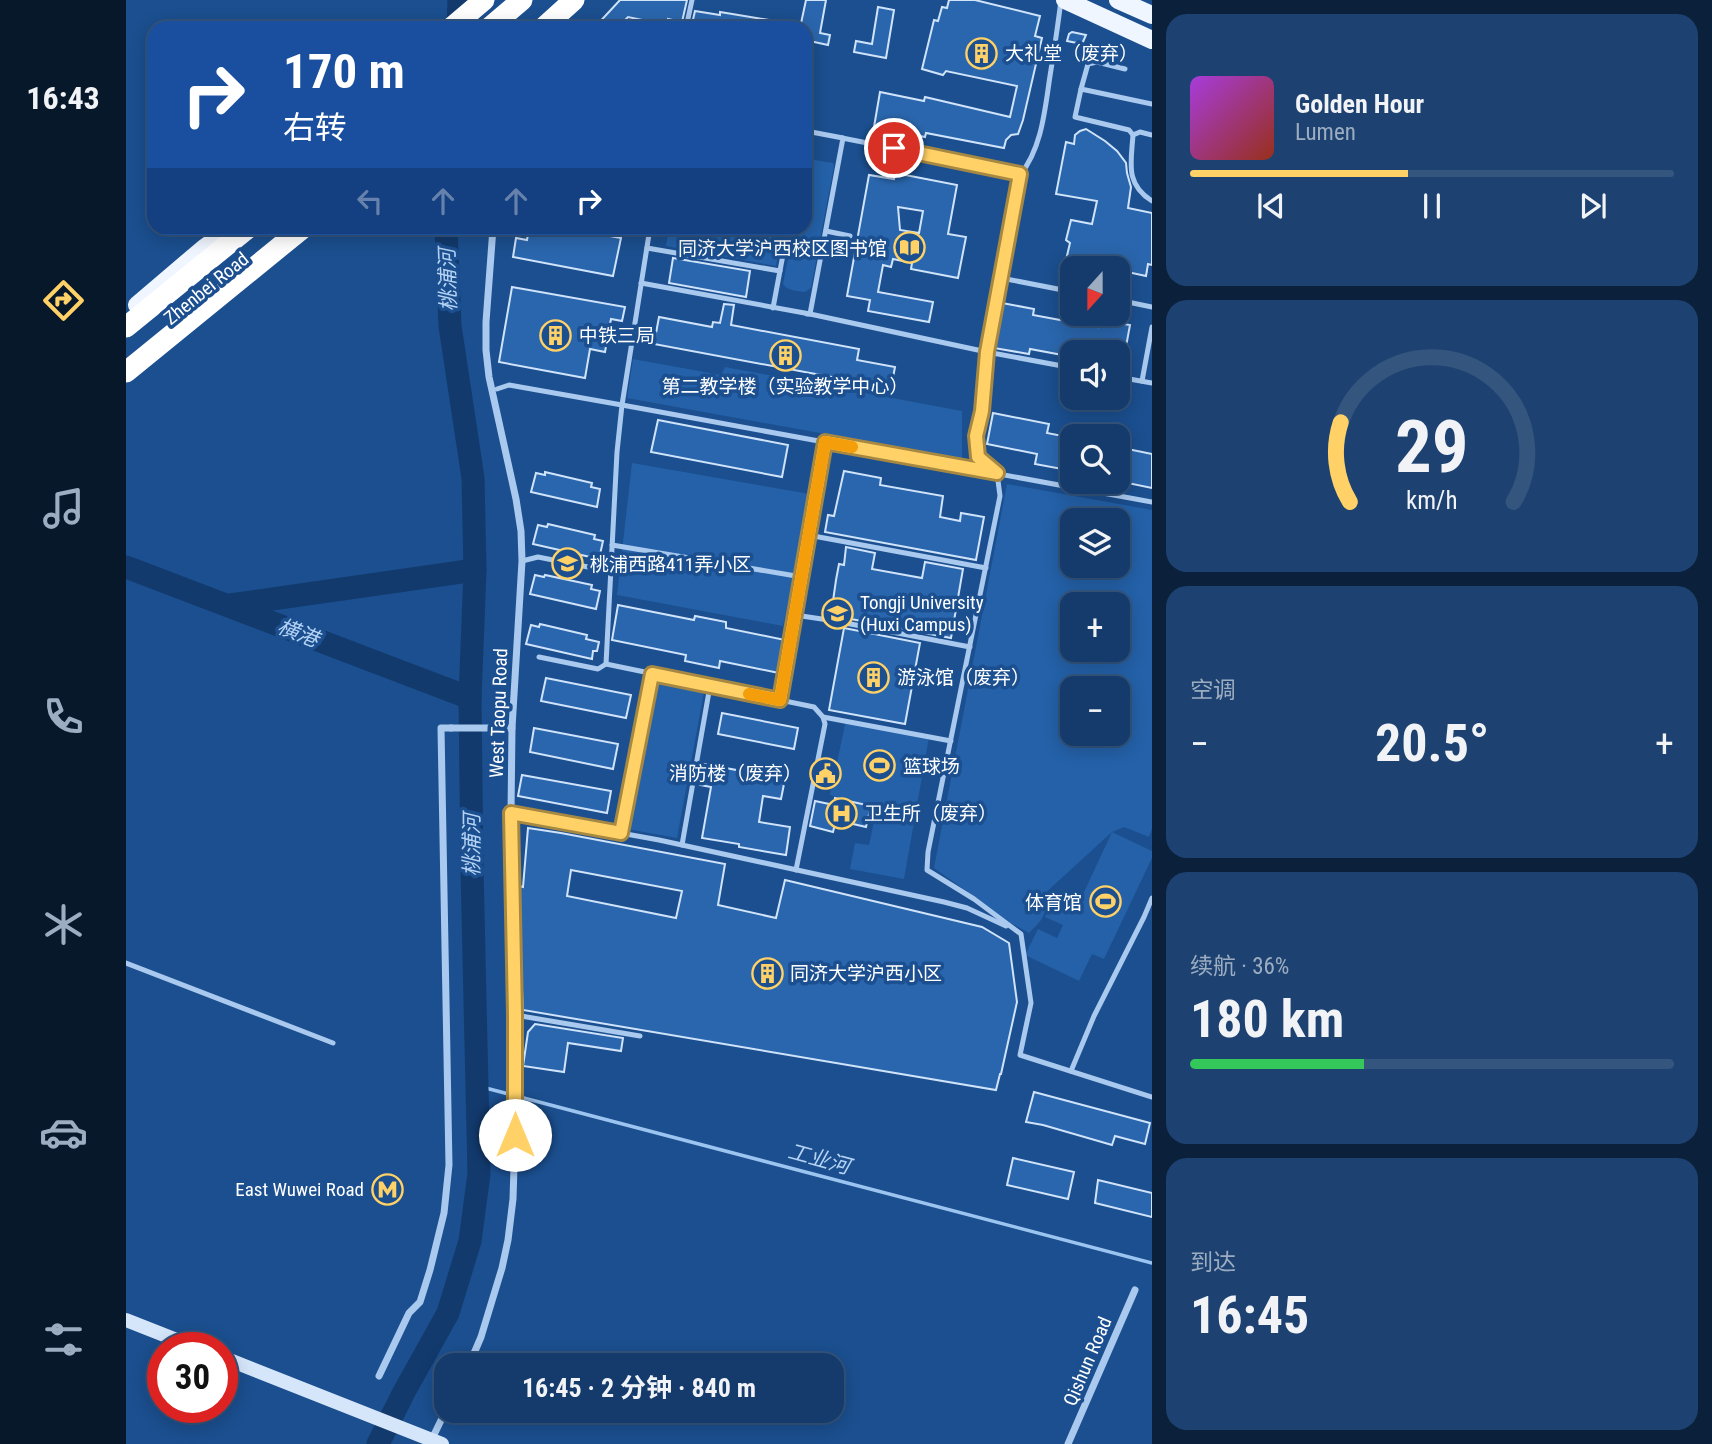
<!DOCTYPE html>
<html lang="zh">
<head>
<meta charset="utf-8">
<style>
	:root { --surface:#143b6b; --page:#1d4271; --text:#f1f3f6; --muted:#9dadc1; --line:#33557e; --accent:#ffd166 }
	body { margin:0; font-family:"Roboto Condensed","Noto Sans SC",sans-serif; background:var(--page); color:var(--text); height:100vh; display:flex; flex-direction:column; font-size:26px; white-space:nowrap }
	* { box-sizing:border-box; margin:0 }
	p { font-size:23px; color:var(--muted) }
	.icon { flex:none; width:38px; height:38px; fill:none; stroke:currentColor; stroke-width:2; stroke-linecap:round; stroke-linejoin:round }
	.map { position:relative; flex:1; overflow:hidden }
	.side { display:flex; flex-direction:column; gap:14px; padding:14px; background:#0b203b; width:560px }
	.side>* { flex:none }
	.hud { position:absolute; left:21px; top:21px; width:665px; height:214px; border-radius:21px; box-shadow:0 4px 18px #0003,0 0 0 2px var(--line); background:#1a4fa0; color:#fff; overflow:hidden }
	.needle { width:46px; rotate:201deg }
	.fabs { position:absolute; left:934px; top:256px; display:grid; gap:14px }
	.fabs a { display:grid; place-items:center; width:70px; height:70px; border-radius:14px; background:var(--surface); box-shadow:0 4px 18px #0003,0 0 0 2px var(--line); font-size:35px }
	.speed { position:absolute; left:21px; top:1332px; display:flex; gap:14px; font-size:35px; font-weight:700; text-align:center }
	.speed>* { display:grid; place-content:center; width:91px; height:91px; border-radius:50%; background:var(--surface); box-shadow:0 4px 18px #0003,0 0 0 2px var(--line); line-height:1 }
	.speed .limit { border:10px solid #d22; background:#fff; color:#111 }
	.pin { position:absolute; display:grid; place-items:center; width:60px; height:60px; color:#fff; margin:-30px; border:4px solid #fff; border-radius:50%; box-shadow:0 2px 7px #0007 }
	.me { position:absolute; width:77px; margin:-38px; rotate:0deg; stroke-linejoin:round; filter:drop-shadow(0 0 5px #0008) }
	.turn { display:flex; align-items:center; gap:24px; height:147px; padding:0 21px; font-size:32px }
	.turn .icon { width:91px; height:91px; stroke-width:2.5 }
	.turn b { display:block; font-size:49px; line-height:60px }
	.lanes { display:flex; align-items:center; height:66px; padding:0 21px; background:#0003; justify-content:center; gap:35px; direction:ltr }
	.lanes .off { opacity:.35 }
	.big { font-size:52px; font-weight:700; line-height:1.1 }
	.side .card { flex:1; display:flex; flex-direction:column; justify-content:center; gap:10px; min-width:0; padding:0 24px; border-radius:21px; background:var(--page) }
	.side .dial { align-items:center; gap:0 }
	.dial svg { height:182px; overflow:visible; fill:none; stroke:var(--line); stroke-width:7; stroke-linecap:round; text-anchor:middle }
	.dial text { fill:var(--text); stroke:none }
	.song { display:flex; align-items:center; gap:21px }
	.cover { width:84px; height:84px; border-radius:10px; background:linear-gradient(135deg,hsl(280 70% 55%),hsl(10 70% 35%)) }
	.played { height:7px; border-radius:4px; background:linear-gradient(90deg,var(--accent) 45%,var(--line) 45%) }
	.keys { display:flex; justify-content:space-around; direction:ltr }
	.heat { display:flex; justify-content:space-between; align-items:center; font-size:38px; direction:ltr }
	.charge { height:10px; border-radius:5px; background:linear-gradient(90deg,#34c759 36%,var(--line) 0) }
	.trip { position:absolute; left:308px; top:1353px; width:410px; height:70px; border-radius:21px; background:var(--surface); box-shadow:0 4px 18px #0003,0 0 0 2px var(--line); font-weight:700; line-height:70px; text-align:center }
	main { display:flex; flex:1; min-height:0 }
	.dock { display:flex; flex-direction:column; width:126px; justify-content:space-around; align-items:center; background:#08182b; color:var(--muted) }
	.dock .icon { width:49px; height:49px }
	.dock .current { color:var(--accent) }
	.dock b { font-size:32px; color:var(--text) }
	.map>svg:first-child { display:block }
	.green { fill:#2461a8; fill-rule:evenodd }
	.lines { fill:none; stroke-linecap:round; stroke-linejoin:round }
	.stream { stroke:#9cc4f0; stroke-width:3.5 }
	.river { stroke:#123a6d; stroke-width:23 }
	.building { fill:#2a66ad; stroke:#cfe3fa; stroke-width:2; fill-rule:evenodd }
	.lane { stroke:#a9c9ee; stroke-width:5 }
	.street { stroke:#a9c9ee; stroke-width:7 }
	.secondary { stroke:#d6e6fa; stroke-width:14 }
	.primary { stroke:#f0f6ff; stroke-width:18 }
	.highway { stroke:#fff; stroke-width:21 }
	.street-bridge { stroke:#a9c9ee; stroke-width:7 }
	.route-casing { stroke:#a68842; stroke-width:18 }
	.route { stroke:#ffd166; stroke-width:12 }
	.slow { stroke:#f59e0b; stroke-width:12 }
	.labels { text-anchor:middle; stroke-width:7; stroke-linejoin:round; paint-order:stroke }
	.poi-label { font-size:19px; fill:#fff; stroke:#1b4f8f; text-anchor:start }
	.street-label { font-size:19px; fill:#fff; stroke:#1b4f8f }
	.water-label { font-size:21px; font-style:italic; fill:#b5d3f5; stroke:#1b4f8f }
</style>
</head>
<body>
<main>
<nav class="dock">
<b>16:43</b>
<svg class="icon current" aria-label="directions" viewBox="0 0 24 24"><path d="M12 3l9 9-9 9-9-9zM9 14v-3h6M13 9l2 2-2 2"/></svg>
<svg class="icon" aria-label="music" viewBox="0 0 24 24"><path d="M9 18V5l10-2v13"/><circle cx="6" cy="18" r="3"/><circle cx="16" cy="16" r="3"/></svg>
<svg class="icon" aria-label="phone" viewBox="0 0 24 24"><path d="M5 4h4l2 5-3 2q2 4 5 5l2-3 5 2v4C11 20 4 13 5 4z"/></svg>
<svg class="icon" aria-label="climate" viewBox="0 0 24 24"><path d="M12 3v18M4 7l16 10M4 17L20 7"/></svg>
<svg class="icon" aria-label="car" viewBox="0 0 24 24"><path d="M5 17H2v-5l4-1 3-4h7l3 4 3 1v5h-3M9 17h6M6 11h13"/><circle cx="7" cy="17" r="2"/><circle cx="17" cy="17" r="2"/></svg>
<svg class="icon" aria-label="filters" viewBox="0 0 24 24"><path d="M4 7h16M4 17h16"/><circle cx="9" cy="7" r="2"/><circle cx="15" cy="17" r="2"/></svg>
</nav>
<div class="map">
<svg width="1026" height="1444" viewBox="0 0 1026 1444">
	<rect width="100%" height="100%" fill="#1b4f8f"/>
	<g class="green">
		<path d="M682 159 707 163 708 166 685 288 679 292C672 291 661 291 657 284L668 228H679V167Z"/>
		<path d="M543 228H657L650 266 540 246Z"/>
		<path d="M507 359 595 375 599 367 836 411V459L501 398Z"/>
		<path d="M506 463 684 494 657 626 491 595Z"/>
		<path d="M881 484 1026 510V829L1023 837 998 827 986 832 1026 851V858L978 959 966 954 953 981 899 955 912 929 931 938 937 925 919 917 928 896 951 907 986 832 916 896C922 917 917 918 903 933L885 923 808 868ZM947 520H992V565H947ZM947 604H992V649H947ZM947 688H992V733H947Z"/>
		<path d="M530 681 578 692 551 838 501 829Z"/>
		<path d="M720 720 803 737 778 879 724 869 729 843 743 845 751 807 704 795Z"/>
	</g>
	<g class="lines">
		<path class="stream" d="M352 1086 1026 1263"/>
		<g class="river">
			<path d="M332 28 333 0"/>
			<path d="M0 567 344 698"/>
			<path d="M104 605 349 570"/>
			<path d="M252 1444 278 1392 322 1313 344 1241 353 1174 346 869 344 698 349 570 347 478 324 326 320 228"/>
		</g>
	</g>
	<g class="building">
		<path d="M494 0H561L556 22 542 19 541 25 502 17 491 28H468Z"/>
		<path d="M680 0H700L694 33 704 35 702 45 679 40V28H674Z"/>
		<path d="M823 0H849L914 16 909 36 916 38 897 120 892 134 885 135 880 140 878 148 800 133 799 137 748 127 754 92 798 101 799 97 884 117 891 86 820 71 817 75 796 69 808 20 812 21 816 7 821 8Z"/>
		<path d="M752 7 768 10 760 58 728 52 730 41 746 44Z"/>
		<path d="M569 11 594 15V12L655 22V28H573L574 25 566 24Z"/>
		<path d="M946 32 960 35 956 44 941 41 943 34Z"/>
		<path d="M960 129 979 141 991 151 1000 163 1001 173 1005 187 1002 208 1026 213V265L1022 264 1020 276 992 270V268H980L940 260 944 243 940 240 945 220 966 224 971 201 930 194 940 142 948 144 949 135 954 131Z"/>
		<path d="M769 173 831 185 822 234 840 237 832 278 785 269 786 263 767 259 765 267 757 265 752 292 807 302 803 322 742 311 744 300 721 296 743 175 768 179ZM772 207 797 211 793 233 774 230Z"/>
		<path d="M403 228H419L451 234V230L495 238 487 276 387 257 390 238 401 240Z"/>
		<path d="M547 258 624 271 620 297 543 283Z"/>
		<path d="M386 287 499 307 496 321 485 319 479 352 464 349 459 378 373 362Z"/>
		<path d="M876 303 908 309 907 315 972 327 973 320 1004 325 999 352H947V357L904 349 903 354 868 348Z"/>
		<path d="M598 304 608 305 605 325 733 349 731 360 769 367 765 388 528 344 533 317 586 327 587 322 594 323Z"/>
		<path d="M867 413 923 424 921 433 947 438V471L909 464 911 454 861 444Z"/>
		<path d="M532 420 662 445 656 477 525 452Z"/>
		<path d="M992 447 1026 454V488L992 481Z"/>
		<path d="M718 471 755 478 754 485 817 496 814 517 834 521 835 513 858 517 850 560 699 532 702 515 708 516Z"/>
		<path d="M419 472 466 483 465 487 474 489 471 507 405 492 410 473 419 475Z"/>
		<path d="M422 524 469 535 468 539 477 541 473 559 407 544 412 525 421 527Z"/>
		<path d="M720 547 749 553 746 569 796 578 799 562 837 569 825 638 709 616 711 609 706 608 710 580 713 564 718 565Z"/>
		<path d="M409 575 418 577 419 575 466 585 465 589 474 591 470 609 404 594Z"/>
		<path d="M492 605 568 620 569 616 600 622V628L659 640 653 673 594 661 593 668 559 661 560 655 486 640Z"/>
		<path d="M414 624 461 635 460 639 473 642 471 651H467L466 659 400 644 405 625 413 627Z"/>
		<path d="M718 628 794 643 779 724 703 710Z"/>
		<path d="M420 678 505 695 500 718 415 701Z"/>
		<path d="M596 713 672 728 668 749 592 734Z"/>
		<path d="M408 728 492 744 487 769 404 752Z"/>
		<path d="M578 764 659 779 655 799 637 796 633 822 664 827 660 855 613 847V844L576 838 585 787 574 785Z"/>
		<path d="M396 775 485 791 481 813 392 796Z"/>
		<path d="M709 798 745 806 740 827 710 820 707 832 684 826 689 801 708 805Z"/>
		<path d="M402 828 435 833 599 864 592 905 650 918 659 880 856 927 883 943 891 1002 875 1074H874L870 1090 397 1010 394 952 393 886 397 887ZM445 870 556 891 550 918 441 896Z"/>
		<path d="M409 1024 497 1038 495 1051 442 1043 438 1072 397 1066 402 1032Z"/>
		<path d="M908 1092 1024 1123 1019 1144 989 1136 986 1145 917 1125 900 1122Z"/>
		<path d="M887 1158 948 1172 942 1199 881 1185Z"/>
		<path d="M972 1180 1026 1193V1217L969 1203Z"/>
	</g>
	<g class="lines">
		<g class="lane">
			<path d="M935 0C932 25 928 51 924 76 919 109 916 148 894 175L861 352 856 411 850 436 852 458 871 473 874 496 802 852 801 870 848 899 895 934 905 1003 894 1055 1026 1097"/>
			<path d="M560 28 566 0"/>
			<path d="M955 89 962 64 971 62 999 69"/>
			<path d="M1007 135 1003 130 949 117 955 89 1026 104"/>
			<path d="M1026 135 1014 132 1007 135C1005 163 999 184 1026 201"/>
			<path d="M679 138 680 131 717 138 684 314H681"/>
			<path d="M716 138 818 158 894 175"/>
			<path d="M524 228 496 405 1026 502"/>
			<path d="M700 231 724 236"/>
			<path d="M521 248 654 271"/>
			<path d="M875 278 947 292"/>
			<path d="M515 283 684 314 861 352 947 368"/>
			<path d="M992 300 1026 307"/>
			<path d="M647 308 662 228"/>
			<path d="M992 377 1026 383"/>
			<path d="M1016 381 1026 327"/>
			<path d="M371 389 383 385 496 405 491 452 480 664"/>
			<path d="M682 535 860 568"/>
			<path d="M486 545 676 577"/>
			<path d="M396 561 412 557 462 567"/>
			<path d="M669 615 709 621 844 647"/>
			<path d="M413 657 472 669 480 664 688 707 697 717 825 741"/>
			<path d="M654 700 699 442"/>
			<path d="M385 813 533 840 818 902 841 908 880 926"/>
			<path d="M495 833 526 674"/>
			<path d="M556 845 584 686"/>
			<path d="M670 870 699 724 697 717"/>
			<path d="M0 963 207 1043"/>
			<path d="M389 1015 514 1036"/>
			<path d="M945 1071 968 1016 1018 917 1026 898"/>
		</g>
		<g class="street">
			<path d="M368 728H386"/>
			<path d="M343 1365 355 1337 376 1268 382 1240 387 1199 389 1135V1015L385 813 386 728 396 561 395 531 390 499 363 377 360 350V322L367 228"/>
			<path d="M253 1376 283 1313 294 1302 304 1270 318 1213 323 1165 315 728H325"/>
			<path d="M305 1441 320 1410"/>
			<path d="M942 1444 1009 1290"/>
		</g>
		<g class="secondary">
			<path d="M0 1320 71 1348"/>
			<path d="M96 1357 316 1444"/>
		</g>
		<g class="primary">
			<path d="M939 0 1026 40"/>
			<path d="M992 0 1026 15"/>
			<path d="M11 305 78 248 106 228"/>
		</g>
		<g class="highway">
			<path d="M325 28 358 0"/>
			<path d="M363 28 396 0"/>
			<path d="M417 28 448 0"/>
			<path d="M0 327 122 228"/>
			<path d="M0 372 177 228"/>
		</g>
		<path class="street-bridge" d="M325 728H368"/>
	</g>
	<g class="lines">
		<defs>
			<path id="route" d="M389 1135V1015L385 813 495 833 526 674 654 700 699 442 871 473 852 457 850 436 856 411 861 352 894 174 768 148"/>
		</defs>
		<use href="#route" class="route-casing"/>
		<use href="#route" class="route"/>
		<path class="slow" d="M623 694 654 700 699 442 726 447"/>
	</g>
	<defs>
		<symbol id="building-ring" viewBox="-11 -11 22 22"><circle r="9.5" fill="#1b4f8f" stroke="#ffd166" stroke-width="1.5"/><path d="M-4-6H4V6H1V3H-1V6H-4ZM-2.5-4.3h1.7v1.8h-1.7ZM.8-4.3h1.7v1.8H.8ZM-2.5-1h1.7V.8h-1.7ZM.8-1h1.7V.8H.8Z" fill="#ffd166"/></symbol>
		<symbol id="library-ring" viewBox="-11 -11 22 22"><circle r="9.5" fill="#1b4f8f" stroke="#ffd166" stroke-width="1.5"/><path d="M-6-4Q-3-5.5-.7-3.5V5Q-3 3-6 4ZM6-4Q3-5.5 .7-3.5V5Q3 3 6 4Z" fill="#ffd166"/></symbol>
		<symbol id="university-ring" viewBox="-11 -11 22 22"><circle r="9.5" fill="#1b4f8f" stroke="#ffd166" stroke-width="1.5"/><path d="M0-5L7-2L0 1L-7-2ZM-4 1L0 2.5L4 1V4Q0 6-4 4Z" fill="#ffd166"/></symbol>
		<symbol id="stadium-ring" viewBox="-11 -11 22 22"><circle r="9.5" fill="#1b4f8f" stroke="#ffd166" stroke-width="1.5"/><path d="M0-5a6.5 5 0 1 0 0 10a6.5 5 0 1 0 0-10ZM-3.5-1.8h7v3.6h-7Z" fill="#ffd166"/></symbol>
		<symbol id="civic-ring" viewBox="-11 -11 22 22"><circle r="9.5" fill="#1b4f8f" stroke="#ffd166" stroke-width="1.5"/><path d="M-.6-6.5H3V-4.5H.6V-3L4-1V1h2V6H-6V1h2V-1L-.6-3ZM-1.2 2.5V6h2.4V2.5Z" fill="#ffd166"/></symbol>
		<symbol id="hospital-ring" viewBox="-11 -11 22 22"><circle r="9.5" fill="#1b4f8f" stroke="#ffd166" stroke-width="1.5"/><path d="M-5-5h3v3.5h4V-5h3V5h-3V1.5h-4V5h-3Z" fill="#ffd166"/></symbol>
		<symbol id="metro-ring" viewBox="-11 -11 22 22"><circle r="9.5" fill="#1b4f8f" stroke="#ffd166" stroke-width="1.5"/><path d="M-5.5 5V-5H-3L0 0L3-5H5.5V5H3V-.5L0 4L-3-.5V5Z" fill="#ffd166"/></symbol>
	</defs>
	<g fill-rule="evenodd">
		<use href="#building-ring" x="838" y="36" width="35" height="35"/>
		<use href="#library-ring" x="766" y="230" width="35" height="35"/>
		<use href="#building-ring" x="412" y="318" width="35" height="35"/>
		<use href="#building-ring" x="642" y="338" width="35" height="35"/>
		<use href="#university-ring" x="424" y="546" width="35" height="35"/>
		<use href="#university-ring" x="694" y="596" width="35" height="35"/>
		<use href="#building-ring" x="730" y="660" width="35" height="35"/>
		<use href="#stadium-ring" x="736" y="748" width="35" height="35"/>
		<use href="#civic-ring" x="682" y="756" width="35" height="35"/>
		<use href="#hospital-ring" x="698" y="796" width="35" height="35"/>
		<use href="#stadium-ring" x="962" y="884" width="35" height="35"/>
		<use href="#building-ring" x="624" y="956" width="35" height="35"/>
		<use href="#metro-ring" x="244" y="1172" width="35" height="35"/>
	</g>
	<g class="labels">
		<g class="poi-label">
			<text x="879" y="60">大礼堂（废弃）</text>
			<text x="761" y="255" text-anchor="end">同济大学沪西校区图书馆</text>
			<text x="453" y="342">中铁三局</text>
			<text x="659" y="393" text-anchor="middle">第二教学楼（实验教学中心）</text>
			<text x="464" y="571">桃浦西路411弄小区</text>
			<text x="734" y="609">Tongji University<tspan x="734" dy="22">(Huxi Campus)</tspan></text>
			<text x="771" y="684">游泳馆（废弃）</text>
			<text x="777" y="773">篮球场</text>
			<text x="676" y="780" text-anchor="end">消防楼（废弃）</text>
			<text x="738" y="820">卫生所（废弃）</text>
			<text x="956" y="909" text-anchor="end">体育馆</text>
			<text x="664" y="980">同济大学沪西小区</text>
			<text x="238" y="1196" text-anchor="end">East Wuwei Road</text>
		</g>
		<g class="street-label">
			<text transform="translate(80 288) rotate(-39)" y="7">Zhenbei Road</text>
			<text transform="translate(372 713) rotate(-88)" y="7">West Taopu Road</text>
			<text transform="translate(961 1361) rotate(-67)" y="7">Qishun Road</text>
		</g>
		<g class="water-label">
			<text transform="translate(322 280) rotate(-92)" y="7">桃浦河</text>
			<text transform="translate(172 633) rotate(21)" y="7">横港</text>
			<text transform="translate(346 845) rotate(-90)" y="7">桃浦河</text>
			<text transform="translate(693 1159) rotate(15)" y="7">工业河</text>
		</g>
	</g>
</svg>
<div class="fabs">
<a><svg class="needle" viewBox="-14 -14 28 28"><path d="M0-13l5 13h-10z" fill="#e53935"/><path d="M0 13l5-13h-10z" fill="#9dadc1"/></svg></a>
<a><svg class="icon" aria-label="sound" viewBox="0 0 24 24"><path d="M4 9h4l5-4v14l-5-4H4zM17 9q2 3 0 6"/></svg></a>
<a><svg class="icon" aria-label="search" viewBox="0 0 24 24"><circle cx="10" cy="10" r="6"/><path d="M15 15l6 6"/></svg></a>
<a><svg class="icon" aria-label="layers" viewBox="0 0 24 24"><path d="M12 4l9 5-9 5-9-5zM3 14l9 5 9-5"/></svg></a>
<a>+</a>
<a>−</a>
</div>
<div class="speed"><div class="limit">30</div></div>
<div class="pin" style="left:768px;top:148px;background:#d93025"><svg class="icon" aria-label="arrive" viewBox="0 0 24 24"><path d="M6 21V4h12l-3 4 3 4H6"/></svg></div>
<svg class="me" style="left:389px;top:1135px" viewBox="-20 -20 40 40"><circle r="19" fill="#fff"/><path d="M0-13L10 11 0 6-10 11z" fill="#ffd166"/></svg>
<div class="trip">16:45 · 2 分钟 · 840 m</div>
<div class="hud">
<div class="turn"><svg class="icon" aria-label="right" viewBox="0 0 24 24"><path d="M7 20v-9h11M14 6l5 5-5 5"/></svg><div><b>170 m</b>右转</div></div>
<div class="lanes"><svg class="icon off" aria-label="left" viewBox="0 0 24 24"><path d="M17 20v-9H6M10 6l-5 5 5 5"/></svg><svg class="icon off" aria-label="ahead" viewBox="0 0 24 24"><path d="M12 20V5M6 11l6-6 6 6"/></svg><svg class="icon off" aria-label="ahead" viewBox="0 0 24 24"><path d="M12 20V5M6 11l6-6 6 6"/></svg><svg class="icon" aria-label="right" viewBox="0 0 24 24"><path d="M7 20v-9h11M14 6l5 5-5 5"/></svg></div>
</div>
</div>
<section class="side">
<div class="card">
<div class="song"><i class="cover"></i><div><b>Golden Hour</b><p>Lumen</p></div></div>
<div class="played"></div>
<div class="keys"><svg class="icon" aria-label="previous" viewBox="0 0 24 24"><path d="M18 5L8 12l10 7zM5 5v14"/></svg><svg class="icon" aria-label="pause" viewBox="0 0 24 24"><path d="M8 5v14M16 5v14"/></svg><svg class="icon" aria-label="next" viewBox="0 0 24 24"><path d="M6 5l10 7-10 7zM19 5v14"/></svg></div>
</div>
<div class="card dial"><svg viewBox="0 0 100 80">
<path d="M14 69A42 42 0 1 1 86 69"/>
<path d="M14 69A42 42 0 0 1 10 34" stroke="#ffd166"/>
<text x="50" y="56" font-size="32" font-weight="700">29</text>
<text x="50" y="72" font-size="11">km/h</text>
</svg></div>
<div class="card"><p>空调</p>
<div class="heat"><a>−</a><b class="big">20.5°</b><a>+</a></div>
</div>
<div class="card"><p>续航 · 36%</p><b class="big">180 km</b><div class="charge"></div></div>
<div class="card"><p>到达</p><b class="big">16:45</b></div>
</section>
</main>
</body>
</html>
